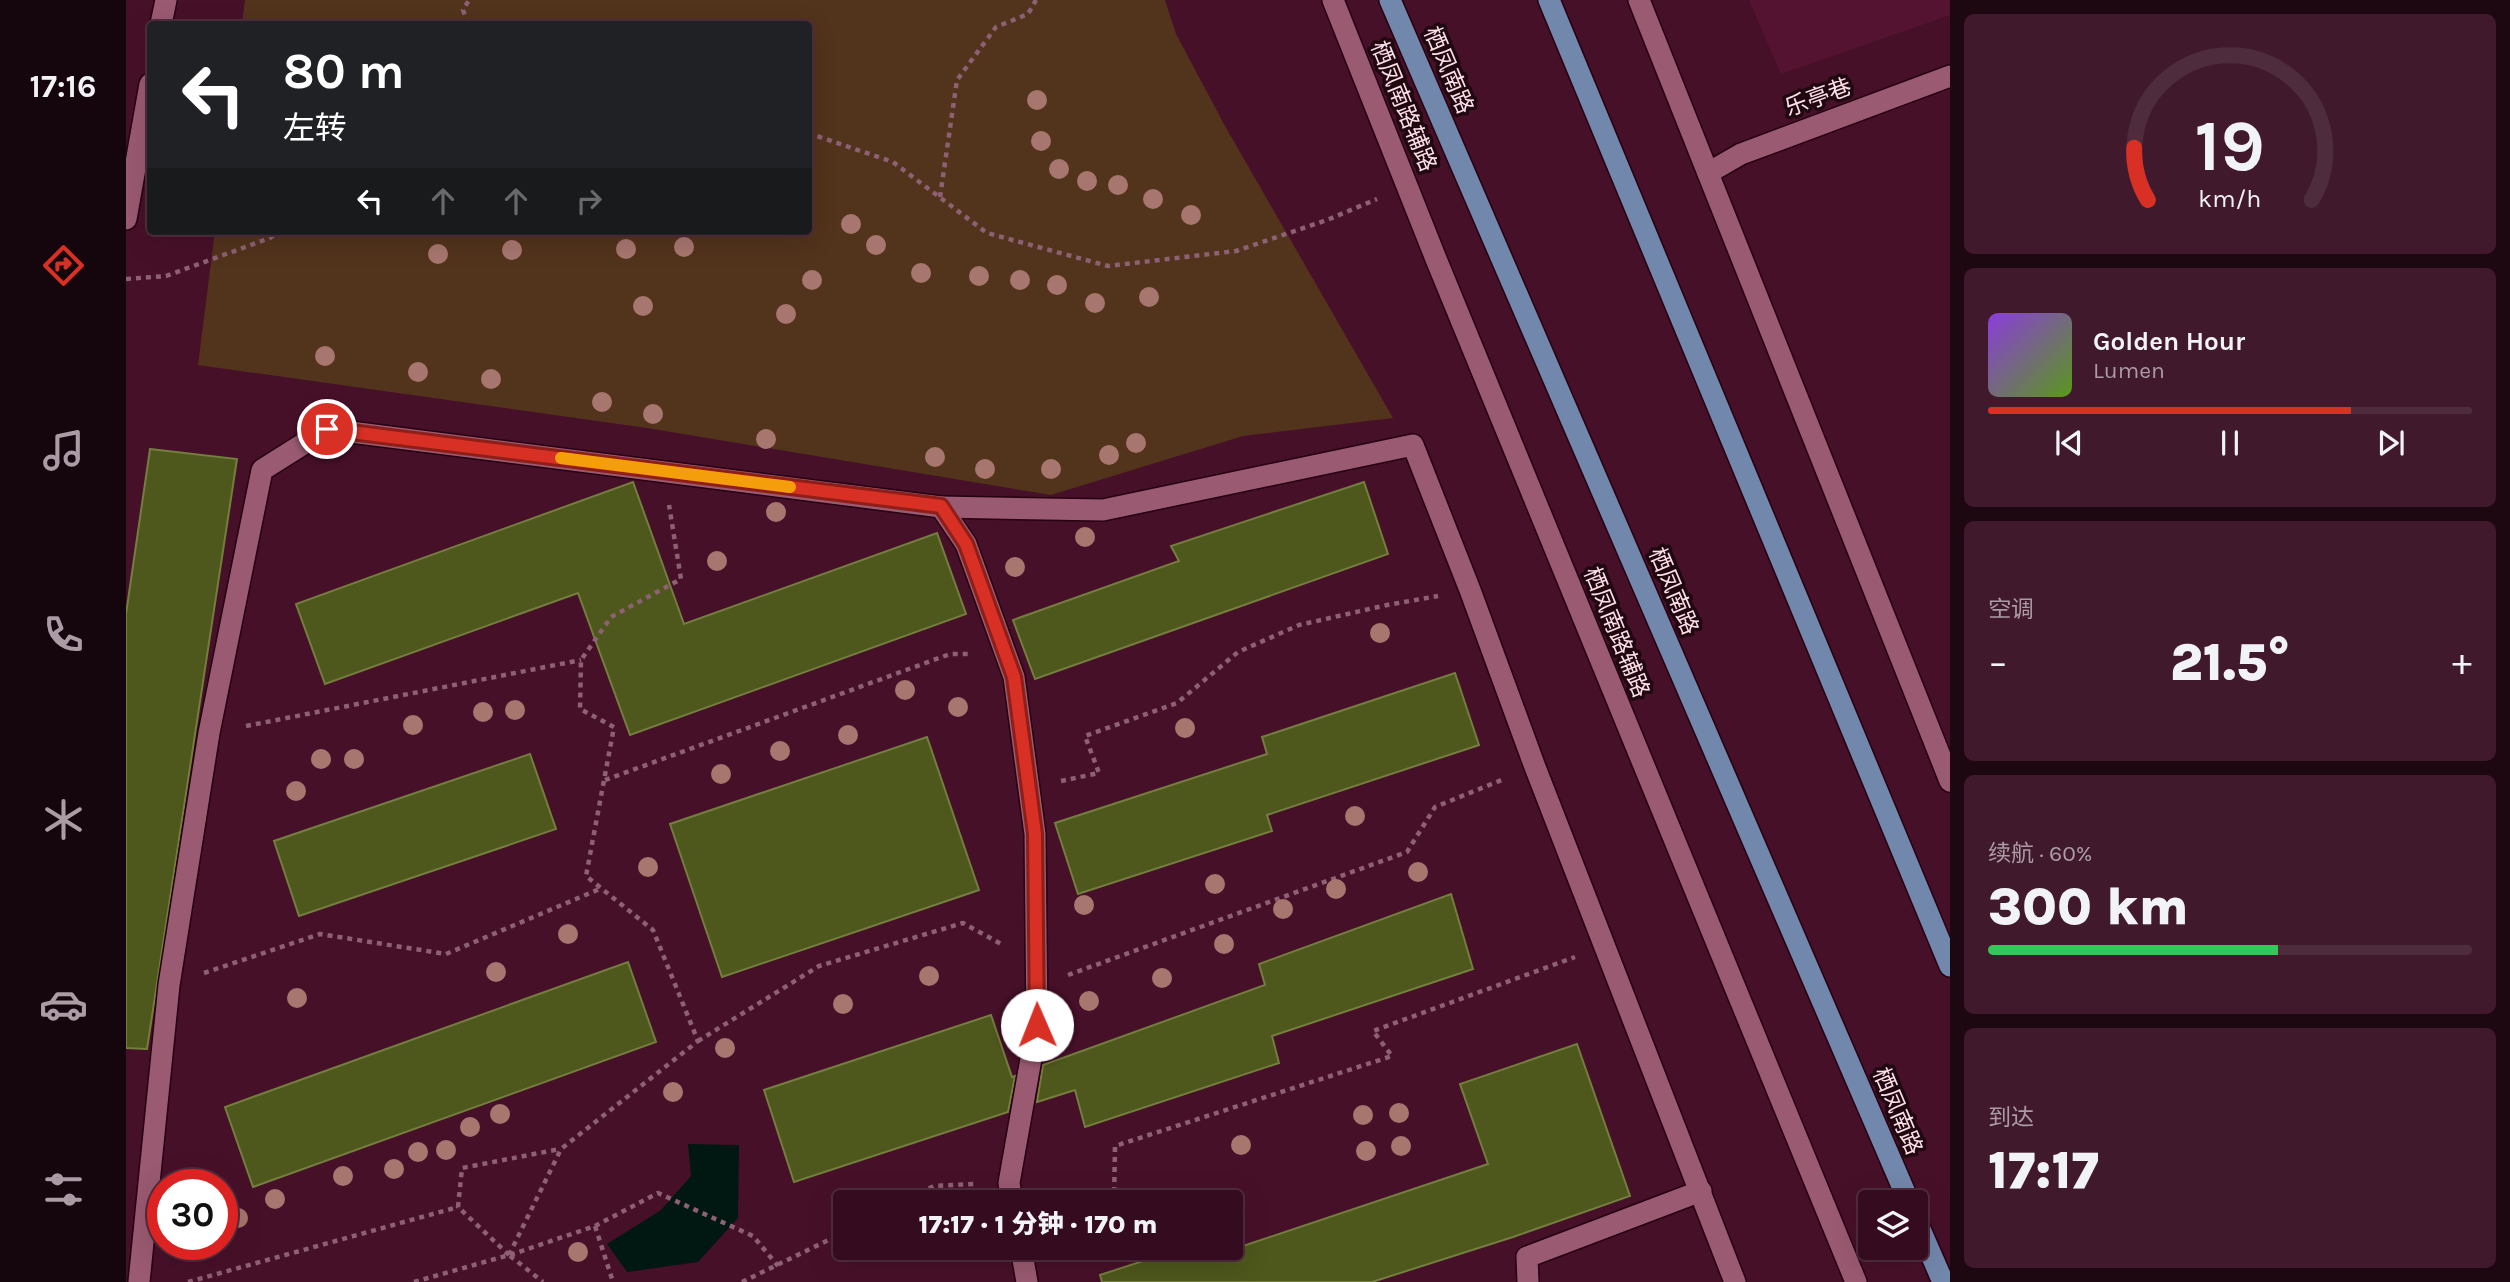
<!DOCTYPE html>
<html lang="zh">
<head>
<meta charset="utf-8">
<style>
	:root { --surface:#350c1f; --page:#401a2c; --text:#f1f3f6; --muted:#aa9ba4; --line:#4f2c3d; --accent:#d93025 }
	body { margin:0; font-family:Karla,"Noto Sans SC",sans-serif; background:var(--page); color:var(--text); height:100vh; display:flex; flex-direction:column; font-size:26px; white-space:nowrap }
	* { box-sizing:border-box; margin:0 }
	p { font-size:23px; color:var(--muted) }
	.icon { flex:none; width:38px; height:38px; fill:none; stroke:currentColor; stroke-width:2; stroke-linecap:round; stroke-linejoin:round }
	.map { position:relative; flex:1; overflow:hidden }
	.side { display:flex; flex-direction:column; gap:14px; padding:14px; background:#1d0711; width:560px }
	.side>* { flex:none }
	.banner { position:absolute; left:21px; top:21px; width:665px; height:214px; border-radius:7px; box-shadow:0 7px 28px #0002,0 0 0 2px var(--line); background:#202124; color:#fff; overflow:hidden }
	.buttons { position:absolute; left:1732px; top:1190px; display:grid; gap:14px }
	.buttons a { display:grid; place-items:center; width:70px; height:70px; border-radius:7px; background:var(--surface); box-shadow:0 7px 28px #0002,0 0 0 2px var(--line); font-size:35px }
	.speed { position:absolute; left:21px; top:1169px; display:flex; gap:14px; font-size:35px; font-weight:700; text-align:center }
	.speed>* { display:grid; place-content:center; width:91px; height:91px; border-radius:50%; background:var(--surface); box-shadow:0 7px 28px #0002,0 0 0 2px var(--line); line-height:1 }
	.speed .limit { border:10px solid #d22; background:#fff; color:#111 }
	.pin { position:absolute; display:grid; place-items:center; width:60px; height:60px; color:#fff; margin:-30px; border:4px solid #fff; border-radius:50%; box-shadow:0 2px 7px #0007 }
	.me { position:absolute; width:77px; margin:-38px; rotate:359deg; stroke-linejoin:round; filter:drop-shadow(0 0 5px #0008) }
	.turn { display:flex; align-items:center; gap:24px; height:147px; padding:0 21px; font-size:32px }
	.turn .icon { width:91px; height:91px; stroke-width:2.5 }
	.turn b { display:block; font-size:49px; line-height:60px }
	.lanes { display:flex; align-items:center; height:66px; padding:0 21px; background:#0003; justify-content:center; gap:35px; direction:ltr }
	.lanes .off { opacity:.35 }
	.big { font-size:52px; font-weight:800; line-height:1.1 }
	.side .card { flex:1; display:flex; flex-direction:column; justify-content:center; gap:10px; min-width:0; padding:0 24px; border-radius:10px; background:var(--page) }
	.side .dial { align-items:center; gap:0 }
	.dial svg { height:182px; overflow:visible; fill:none; stroke:var(--line); stroke-width:7; stroke-linecap:round; text-anchor:middle }
	.dial text { fill:var(--text); stroke:none }
	.song { display:flex; align-items:center; gap:21px }
	.cover { width:84px; height:84px; border-radius:10px; background:linear-gradient(135deg,hsl(270 70% 55%),hsl(90 70% 35%)) }
	.played { height:7px; border-radius:4px; background:linear-gradient(90deg,var(--accent) 75%,var(--line) 75%) }
	.keys { display:flex; justify-content:space-around; direction:ltr }
	.heat { display:flex; justify-content:space-between; align-items:center; font-size:38px; direction:ltr }
	.charge { height:10px; border-radius:5px; background:linear-gradient(90deg,#34c759 60%,var(--line) 0) }
	.trip { position:absolute; left:707px; top:1190px; width:410px; height:70px; border-radius:7px; background:var(--surface); box-shadow:0 7px 28px #0002,0 0 0 2px var(--line); font-weight:800; line-height:70px; text-align:center }
	main { display:flex; flex:1; min-height:0 }
	.menu { display:flex; flex-direction:column; width:126px; justify-content:space-around; align-items:center; background:#15050c; color:var(--muted) }
	.menu .icon { width:49px; height:49px }
	.menu .active { color:var(--accent) }
	.menu b { font-size:32px; color:var(--text) }
	.map>svg:first-child { display:block }
	.built { fill:#541431 }
	.green { fill:#52331c }
	.water { fill:#011712 }
	.building { fill:#4e571c; stroke:#747e3f; stroke-width:2 }
	.lines { fill:none; stroke-linecap:round; stroke-linejoin:round }
	.minor-casing { stroke:#260111; stroke-width:24 }
	.tertiary-casing { stroke:#260111; stroke-width:24 }
	.primary-casing { stroke:#260111; stroke-width:24 }
	.path { stroke:#8d6073; stroke-width:4.5; stroke-dasharray:5 5; stroke-linecap:butt }
	.minor { stroke:#9a5a71; stroke-width:21 }
	.tertiary { stroke:#9a5a71; stroke-width:21 }
	.primary { stroke:#7287ac; stroke-width:21 }
	.tree { fill:#a7766f }
	.route-casing { stroke:#8d1f18; stroke-width:18 }
	.route { stroke:#d93025; stroke-width:12 }
	.slow { stroke:#f59e0b; stroke-width:12 }
	.labels { text-anchor:middle; stroke-width:7; stroke-linejoin:round; paint-order:stroke }
	.street-label { font-size:23px; fill:#fddfe8; stroke:#200811 }
</style>
</head>
<body>
<main>
<nav class="menu">
<b>17:16</b>
<svg class="icon active" aria-label="directions" viewBox="0 0 24 24"><path d="M12 3l9 9-9 9-9-9zM9 14v-3h6M13 9l2 2-2 2"/></svg>
<svg class="icon" aria-label="music" viewBox="0 0 24 24"><path d="M9 18V5l10-2v13"/><circle cx="6" cy="18" r="3"/><circle cx="16" cy="16" r="3"/></svg>
<svg class="icon" aria-label="phone" viewBox="0 0 24 24"><path d="M5 4h4l2 5-3 2q2 4 5 5l2-3 5 2v4C11 20 4 13 5 4z"/></svg>
<svg class="icon" aria-label="climate" viewBox="0 0 24 24"><path d="M12 3v18M4 7l16 10M4 17L20 7"/></svg>
<svg class="icon" aria-label="car" viewBox="0 0 24 24"><path d="M5 17H2v-5l4-1 3-4h7l3 4 3 1v5h-3M9 17h6M6 11h13"/><circle cx="7" cy="17" r="2"/><circle cx="17" cy="17" r="2"/></svg>
<svg class="icon" aria-label="filters" viewBox="0 0 24 24"><path d="M4 7h16M4 17h16"/><circle cx="9" cy="7" r="2"/><circle cx="15" cy="17" r="2"/></svg>
</nav>
<div class="map">
<svg width="1824" height="1282" viewBox="0 0 1824 1282">
	<rect width="100%" height="100%" fill="#471029"/>
	<path class="built" d="M1623 0H1824V15L1655 74Z"/>
	<path class="green" d="M119 0H1039L1050 34 1099 126 1267 418 1117 436 925 495 521 428 72 365 89 231H682V24H116Z"/>
	<path class="water" d="M562 1144 613 1145 612 1218 572 1262 501 1272 481 1244 535 1210 565 1176Z"/>
	<g class="building">
		<path d="M24 449 111 459 21 1049 0 1048V614Z"/>
		<path d="M507 482 558 624 811 533 840 614 504 735 452 593 199 684 170 604Z"/>
		<path d="M1238 482 1262 554 909 679 887 620 1053 561 1045 546Z"/>
		<path d="M1329 673 1353 745 1141 815 1146 831 952 894 929 823 1141 754 1136 737Z"/>
		<path d="M801 737 853 890 596 977 544 824Z"/>
		<path d="M404 754 430 829 173 916 148 841Z"/>
		<path d="M1325 894 1347 969 1146 1036 1153 1063 959 1127 949 1090 911 1102 917 1065 1139 985 1133 964Z"/>
		<path d="M502 962 530 1042 127 1187 99 1107Z"/>
		<path d="M865 1015 886 1077 889 1076 882 1112 668 1182 638 1090Z"/>
		<path d="M1451 1044 1504 1196 1387 1237 1246 1282H976L974 1275 1057 1248H1111L1362 1164 1334 1084Z"/>
	</g>
	<g class="lines">
		<defs>
			<g id="minor">
				<path d="M815 507 977 510 1287 445 1344 590 1409 767 1609 1282"/>
				<path d="M895 1248 901 1282"/>
				<path d="M13 1282 43 985 83 733 136 470 201 429 815 507 840 544 888 677 909 834 911 1025 883 1183 886 1202"/>
				<path d="M1402 1282 1401 1257 1575 1191"/>
			</g>
			<g id="tertiary">
				<path d="M1207 0 1310 259 1730 1282"/>
				<path d="M1513 0 1824 781"/>
				<path d="M35 24 40 0"/>
				<path d="M1582 173 1615 154 1824 76"/>
				<path d="M0 219 24 84"/>
			</g>
			<g id="primary">
				<path d="M1264 0 1783 1202"/>
				<path d="M1423 0 1824 966"/>
				<path d="M1790 1220 1817 1282"/>
			</g>
		</defs>
		<use href="#minor" class="minor-casing"/>
		<use href="#tertiary" class="tertiary-casing"/>
		<use href="#primary" class="primary-casing"/>
		<g class="path">
			<path d="M342 24 337 10 343 0"/>
			<path d="M682 133 767 162 861 233 982 266 1110 251 1201 220 1251 199"/>
			<path d="M814 197 831 80 870 27 902 14 910 0"/>
			<path d="M0 279 40 276 144 238 153 231"/>
			<path d="M120 726 455 660"/>
			<path d="M479 780 824 654H843"/>
			<path d="M935 781 973 773 959 736 1051 703 1112 652 1173 625 1261 605 1312 596"/>
			<path d="M78 973 194 934 320 954 476 888"/>
			<path d="M942 975 1281 852 1309 807 1378 779"/>
			<path d="M572 1041 693 966 837 923 877 945"/>
			<path d="M776 1202 808 1186 849 1184"/>
			<path d="M988 1202 989 1146 1266 1056 1247 1031 1449 957"/>
			<path d="M469 1226 532 1193 627 1236 652 1266"/>
			<path d="M383 1255 435 1149 572 1041 527 930 460 876 488 727 454 709 455 660 485 617 555 579 543 505"/>
			<path d="M383 1255 332 1207 336 1168 434 1149"/>
			<path d="M384 1255 469 1226 487 1282"/>
			<path d="M62 1282 332 1207"/>
			<path d="M288 1282 383 1255 417 1282"/>
			<path d="M616 1282 719 1232"/>
		</g>
		<use href="#minor" class="minor"/>
		<use href="#tertiary" class="tertiary"/>
		<use href="#primary" class="primary"/>
	</g>
	<g class="tree">
		<circle cx="911" cy="100" r="10"/>
		<circle cx="915" cy="141" r="10"/>
		<circle cx="933" cy="169" r="10"/>
		<circle cx="961" cy="181" r="10"/>
		<circle cx="992" cy="185" r="10"/>
		<circle cx="1027" cy="199" r="10"/>
		<circle cx="1065" cy="215" r="10"/>
		<circle cx="725" cy="224" r="10"/>
		<circle cx="750" cy="245" r="10"/>
		<circle cx="558" cy="247" r="10"/>
		<circle cx="500" cy="249" r="10"/>
		<circle cx="386" cy="250" r="10"/>
		<circle cx="312" cy="254" r="10"/>
		<circle cx="795" cy="273" r="10"/>
		<circle cx="853" cy="276" r="10"/>
		<circle cx="686" cy="280" r="10"/>
		<circle cx="894" cy="280" r="10"/>
		<circle cx="931" cy="285" r="10"/>
		<circle cx="1023" cy="297" r="10"/>
		<circle cx="969" cy="303" r="10"/>
		<circle cx="517" cy="306" r="10"/>
		<circle cx="660" cy="314" r="10"/>
		<circle cx="199" cy="356" r="10"/>
		<circle cx="292" cy="372" r="10"/>
		<circle cx="365" cy="379" r="10"/>
		<circle cx="476" cy="402" r="10"/>
		<circle cx="527" cy="414" r="10"/>
		<circle cx="640" cy="439" r="10"/>
		<circle cx="1010" cy="443" r="10"/>
		<circle cx="983" cy="455" r="10"/>
		<circle cx="809" cy="457" r="10"/>
		<circle cx="859" cy="469" r="10"/>
		<circle cx="925" cy="469" r="10"/>
		<circle cx="650" cy="512" r="10"/>
		<circle cx="959" cy="537" r="10"/>
		<circle cx="591" cy="561" r="10"/>
		<circle cx="889" cy="567" r="10"/>
		<circle cx="1254" cy="633" r="10"/>
		<circle cx="779" cy="690" r="10"/>
		<circle cx="832" cy="707" r="10"/>
		<circle cx="389" cy="710" r="10"/>
		<circle cx="357" cy="712" r="10"/>
		<circle cx="287" cy="725" r="10"/>
		<circle cx="1059" cy="728" r="10"/>
		<circle cx="722" cy="735" r="10"/>
		<circle cx="654" cy="751" r="10"/>
		<circle cx="195" cy="759" r="10"/>
		<circle cx="228" cy="759" r="10"/>
		<circle cx="595" cy="774" r="10"/>
		<circle cx="170" cy="791" r="10"/>
		<circle cx="1229" cy="816" r="10"/>
		<circle cx="522" cy="867" r="10"/>
		<circle cx="1292" cy="872" r="10"/>
		<circle cx="1089" cy="884" r="10"/>
		<circle cx="1210" cy="889" r="10"/>
		<circle cx="958" cy="905" r="10"/>
		<circle cx="1157" cy="909" r="10"/>
		<circle cx="442" cy="934" r="10"/>
		<circle cx="1098" cy="944" r="10"/>
		<circle cx="370" cy="972" r="10"/>
		<circle cx="803" cy="976" r="10"/>
		<circle cx="1036" cy="978" r="10"/>
		<circle cx="171" cy="998" r="10"/>
		<circle cx="963" cy="1001" r="10"/>
		<circle cx="717" cy="1004" r="10"/>
		<circle cx="599" cy="1048" r="10"/>
		<circle cx="547" cy="1092" r="10"/>
		<circle cx="1273" cy="1113" r="10"/>
		<circle cx="374" cy="1114" r="10"/>
		<circle cx="1237" cy="1115" r="10"/>
		<circle cx="344" cy="1127" r="10"/>
		<circle cx="1115" cy="1145" r="10"/>
		<circle cx="1275" cy="1146" r="10"/>
		<circle cx="320" cy="1150" r="10"/>
		<circle cx="1240" cy="1151" r="10"/>
		<circle cx="292" cy="1152" r="10"/>
		<circle cx="268" cy="1169" r="10"/>
		<circle cx="217" cy="1176" r="10"/>
		<circle cx="149" cy="1199" r="10"/>
		<circle cx="112" cy="1218" r="10"/>
		<circle cx="452" cy="1252" r="10"/>
	</g>
	<g class="lines">
		<defs>
			<path id="route" d="M201 429 815 506 840 544 888 677 909 834 911 1025"/>
		</defs>
		<use href="#route" class="route-casing"/>
		<use href="#route" class="route"/>
		<path class="slow" d="M435 458 664 487"/>
	</g>
	<g class="labels">
		<g class="street-label">
			<text transform="translate(1323 70) rotate(67)" y="8">栖凤南路</text>
			<text transform="translate(1692 97) rotate(-20)" y="8">乐亭巷</text>
			<text transform="translate(1278 106) rotate(68)" y="8">栖凤南路辅路</text>
			<text transform="translate(1548 591) rotate(67)" y="8">栖凤南路</text>
			<text transform="translate(1491 632) rotate(68)" y="8">栖凤南路辅路</text>
			<text transform="translate(1772 1111) rotate(67)" y="8">栖凤南路</text>
		</g>
	</g>
</svg>
<div class="buttons">
<a><svg class="icon" aria-label="layers" viewBox="0 0 24 24"><path d="M12 4l9 5-9 5-9-5zM3 14l9 5 9-5"/></svg></a>
</div>
<div class="speed"><div class="limit">30</div></div>
<div class="pin" style="left:201px;top:429px;background:#d93025"><svg class="icon" aria-label="arrive" viewBox="0 0 24 24"><path d="M6 21V4h12l-3 4 3 4H6"/></svg></div>
<svg class="me" style="left:911px;top:1025px" viewBox="-20 -20 40 40"><circle r="19" fill="#fff"/><path d="M0-13L10 11 0 6-10 11z" fill="#d93025"/></svg>
<div class="trip">17:17 · 1 分钟 · 170 m</div>
<div class="banner">
<div class="turn"><svg class="icon" aria-label="left" viewBox="0 0 24 24"><path d="M17 20v-9H6M10 6l-5 5 5 5"/></svg><div><b>80 m</b>左转</div></div>
<div class="lanes"><svg class="icon" aria-label="left" viewBox="0 0 24 24"><path d="M17 20v-9H6M10 6l-5 5 5 5"/></svg><svg class="icon off" aria-label="ahead" viewBox="0 0 24 24"><path d="M12 20V5M6 11l6-6 6 6"/></svg><svg class="icon off" aria-label="ahead" viewBox="0 0 24 24"><path d="M12 20V5M6 11l6-6 6 6"/></svg><svg class="icon off" aria-label="right" viewBox="0 0 24 24"><path d="M7 20v-9h11M14 6l5 5-5 5"/></svg></div>
</div>
</div>
<section class="side">
<div class="card dial"><svg viewBox="0 0 100 80">
<path d="M14 69A42 42 0 1 1 86 69"/>
<path d="M14 69A42 42 0 0 1 8 46" stroke="#d93025"/>
<text x="50" y="56" font-size="32" font-weight="700">19</text>
<text x="50" y="72" font-size="11">km/h</text>
</svg></div>
<div class="card">
<div class="song"><i class="cover"></i><div><b>Golden Hour</b><p>Lumen</p></div></div>
<div class="played"></div>
<div class="keys"><svg class="icon" aria-label="previous" viewBox="0 0 24 24"><path d="M18 5L8 12l10 7zM5 5v14"/></svg><svg class="icon" aria-label="pause" viewBox="0 0 24 24"><path d="M8 5v14M16 5v14"/></svg><svg class="icon" aria-label="next" viewBox="0 0 24 24"><path d="M6 5l10 7-10 7zM19 5v14"/></svg></div>
</div>
<div class="card"><p>空调</p>
<div class="heat"><a>−</a><b class="big">21.5°</b><a>+</a></div>
</div>
<div class="card"><p>续航 · 60%</p><b class="big">300 km</b><div class="charge"></div></div>
<div class="card"><p>到达</p><b class="big">17:17</b></div>
</section>
</main>
</body>
</html>
